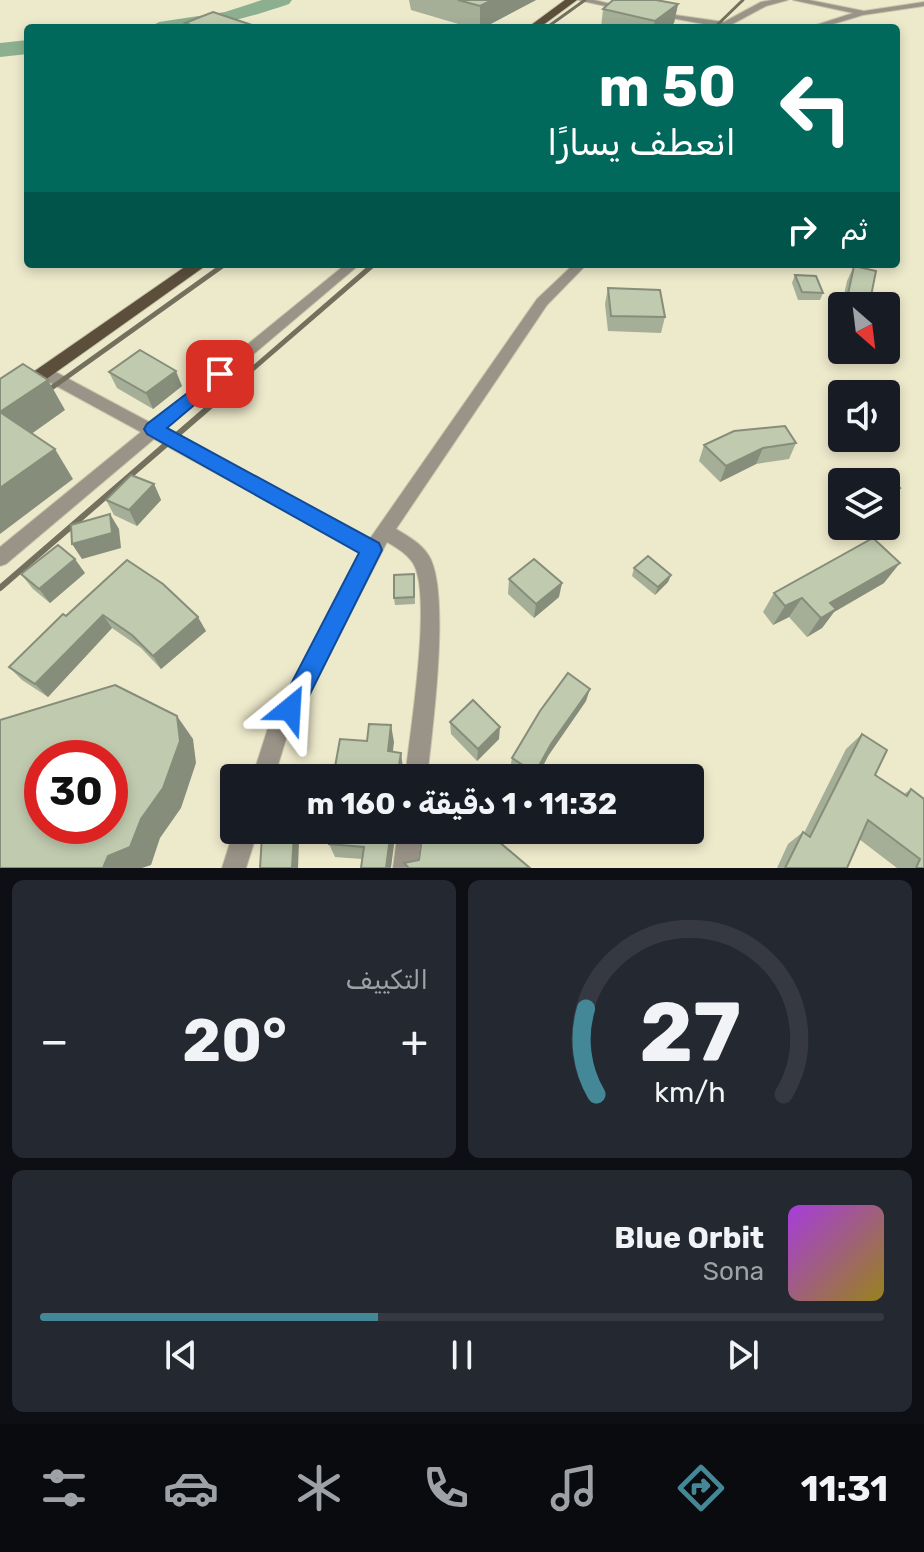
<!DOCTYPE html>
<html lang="ar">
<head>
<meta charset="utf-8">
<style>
	:root { --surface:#171b24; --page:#242831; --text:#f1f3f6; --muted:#9ea1a6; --line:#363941; --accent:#448797 }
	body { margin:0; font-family:Rubik,Cairo,sans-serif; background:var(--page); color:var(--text); direction:rtl; height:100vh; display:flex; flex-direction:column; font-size:30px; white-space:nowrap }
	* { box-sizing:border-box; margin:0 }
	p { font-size:26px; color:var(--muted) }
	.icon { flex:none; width:44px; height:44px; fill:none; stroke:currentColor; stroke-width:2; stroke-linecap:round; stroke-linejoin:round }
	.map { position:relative; height:868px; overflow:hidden; direction:ltr }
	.drawer { display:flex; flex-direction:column; gap:12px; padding:12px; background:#0d0f14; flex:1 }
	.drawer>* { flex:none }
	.hud { position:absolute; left:24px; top:24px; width:876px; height:244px; border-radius:8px; box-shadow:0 4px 12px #0003; direction:rtl; background:#00695c; color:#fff; overflow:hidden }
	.needle { width:52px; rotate:152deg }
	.buttons { position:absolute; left:828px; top:292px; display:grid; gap:16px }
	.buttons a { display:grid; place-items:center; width:72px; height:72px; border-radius:8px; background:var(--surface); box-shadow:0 4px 12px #0003; font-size:40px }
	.speed { position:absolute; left:24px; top:740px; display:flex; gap:16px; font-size:40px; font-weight:700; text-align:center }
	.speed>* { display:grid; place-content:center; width:104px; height:104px; border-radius:50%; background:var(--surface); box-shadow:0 4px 12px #0003; line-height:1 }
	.speed .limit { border:12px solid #d22; background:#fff; color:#111 }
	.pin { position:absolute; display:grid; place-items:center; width:68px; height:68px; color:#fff; margin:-34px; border-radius:16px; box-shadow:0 4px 12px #0006 }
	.me { position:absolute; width:88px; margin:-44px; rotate:27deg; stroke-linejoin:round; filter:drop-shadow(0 0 6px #0008) }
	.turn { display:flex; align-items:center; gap:28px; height:168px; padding:0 32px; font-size:36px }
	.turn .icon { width:104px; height:104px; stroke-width:2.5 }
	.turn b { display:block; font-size:56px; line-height:68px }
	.then { display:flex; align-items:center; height:76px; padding:0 32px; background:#0003; gap:16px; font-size:30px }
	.big { font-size:60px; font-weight:700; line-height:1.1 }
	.drawer .tile { flex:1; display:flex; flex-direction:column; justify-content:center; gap:12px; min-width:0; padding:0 28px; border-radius:12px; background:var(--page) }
	.drawer .dial { align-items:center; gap:0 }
	.dial svg { height:208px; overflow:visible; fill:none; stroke:var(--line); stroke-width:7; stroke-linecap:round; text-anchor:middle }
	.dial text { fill:var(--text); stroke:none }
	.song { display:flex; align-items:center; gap:24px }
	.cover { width:96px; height:96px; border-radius:12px; background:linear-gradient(135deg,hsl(280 70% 55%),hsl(50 70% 35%)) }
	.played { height:8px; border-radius:4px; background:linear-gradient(90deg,var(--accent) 40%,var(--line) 40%) }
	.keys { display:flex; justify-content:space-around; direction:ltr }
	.heat { display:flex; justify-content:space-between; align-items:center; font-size:44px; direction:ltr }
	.drawer .tiles { flex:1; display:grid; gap:12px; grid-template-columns:1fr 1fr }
	.tile:last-child { grid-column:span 2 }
	.trip { position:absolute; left:220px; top:764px; width:484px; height:80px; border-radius:8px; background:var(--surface); box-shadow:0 4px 12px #0003; font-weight:700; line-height:80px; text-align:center; direction:rtl }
	.dock { display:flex; height:128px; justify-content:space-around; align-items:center; background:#090b0e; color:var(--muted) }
	.dock .icon { width:56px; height:56px }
	.dock .current { color:var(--accent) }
	.dock b { font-size:36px; color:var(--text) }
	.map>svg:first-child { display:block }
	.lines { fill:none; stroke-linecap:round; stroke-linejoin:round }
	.river { fill:#8cb08f; fill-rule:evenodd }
	.street-casing { stroke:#c8c5aa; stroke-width:2 }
	.primary-casing { stroke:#c8c5aa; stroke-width:2 }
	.street { fill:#9a9388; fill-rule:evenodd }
	.primary { fill:#5b4f3c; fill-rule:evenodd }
	.rail-far2 { stroke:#73705e; stroke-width:3 }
	.rail-far1 { stroke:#73705e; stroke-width:5 }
	.rail { stroke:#73705e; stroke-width:6 }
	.wall { fill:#a5ae96 }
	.shaded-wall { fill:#868d7a }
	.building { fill:#c0caae; stroke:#868d7a; stroke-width:2; fill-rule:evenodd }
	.route { fill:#1a73e8; stroke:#114b97; stroke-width:2 }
</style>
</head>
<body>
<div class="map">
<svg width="924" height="868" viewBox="0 0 924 868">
	<rect width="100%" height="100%" fill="#ede9cb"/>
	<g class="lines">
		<g class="river">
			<path d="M262 0H292L289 4C233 23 208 28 148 28L159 22 225 12Z"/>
			<path d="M28 40V54L0 57V43Z"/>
		</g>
		<defs>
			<g id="street">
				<path d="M578 0H594L632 9 628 11Z"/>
				<path d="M772 0H788L766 6 725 28 650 14 654 12 724 22 761 2Z"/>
				<path d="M793 0H809L864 11 924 2V6L863 15 820 28H807L853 13Z"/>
				<path d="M346 264H360L164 430 369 540 537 299 574 264H587L547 305 396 529C408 536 422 544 429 556 451 593 432 732 427 778H405C410 733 431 604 415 567 410 555 397 548 387 542L286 739 274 778H252L268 728 361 553 154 439 6 564 0 566V547L141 432 40 377 38 373 40 369H50L151 423Z"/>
				<path d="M234 830H258L246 868H222Z"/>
				<path d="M398 830H422L417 868H393Z"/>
			</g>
			<g id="primary">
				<path d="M565 0H577L539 28H527Z"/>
				<path d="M189 264H208L0 412V395Z"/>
			</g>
		</defs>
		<use href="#street" class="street-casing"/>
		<use href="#primary" class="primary-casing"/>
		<use href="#street" class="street"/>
		<use href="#primary" class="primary"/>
		<g class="rail-far2">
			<path d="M546 28 585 0"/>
			<path d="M714 28 743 0"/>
		</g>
		<g class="rail-far1">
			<path d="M29 404 225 264"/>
			<path d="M212 404 374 264"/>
		</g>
		<g class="rail">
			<path d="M0 425 32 402"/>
			<path d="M0 588 215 402"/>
		</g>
	</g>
	<g class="wall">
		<path d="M409 0H536L483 28H472L411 10Z"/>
		<path d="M678 4 674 23 668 28H601L603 9Z"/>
		<path d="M185 23 261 28H186Z"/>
		<path d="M854 266 869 306H842V310L841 309 847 281Z"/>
		<path d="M795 275 823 293 820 300H798L792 283Z"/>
		<path d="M608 288 665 317 661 333 608 331 605 304Z"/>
		<path d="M842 322V349L829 344 837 328Z"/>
		<path d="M843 350H870L863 359Z"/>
		<path d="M109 372 182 386 153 409 117 388Z"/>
		<path d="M796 443 789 459 756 464 720 482 699 461 704 445Z"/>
		<path d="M154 484 161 500 137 526 114 515 106 500Z"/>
		<path d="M127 560 206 631 161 669 141 648 112 628 48 697 22 680 9 667Z"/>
		<path d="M634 568 671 575 668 582 655 595 632 576Z"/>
		<path d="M85 573 50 603 33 589 21 574Z"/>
		<path d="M414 574 415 604 395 605 394 598Z"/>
		<path d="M509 579 559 597 534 618 508 594Z"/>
		<path d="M884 583 834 612 822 628 807 637 789 617 773 625 763 612 774 593Z"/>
		<path d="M586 701 548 756 537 778H523L510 770 512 758Z"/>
		<path d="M450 722 499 739 477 761 451 734Z"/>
		<path d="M862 734 875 775 904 794 911 789 924 868H897L859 839 847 868H777L788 844 803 832 804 833 846 749Z"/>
		<path d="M396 830 362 859 335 857 329 844Z"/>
	</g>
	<g class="shaded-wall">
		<path d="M492 0H536L483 28H480V6Z"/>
		<path d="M678 4 674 23 668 28H653L655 21Z"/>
		<path d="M176 371 182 386 153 409 146 393Z"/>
		<path d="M48 380 65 410 20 442 0 412Z"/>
		<path d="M763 448 756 464 720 482 726 466Z"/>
		<path d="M55 449 73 479 0 534V488Z"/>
		<path d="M154 484 161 500 137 526 129 510Z"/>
		<path d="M900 488 895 496 886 500V495Z"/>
		<path d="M110 514 119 529 121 548 82 559 72 544Z"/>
		<path d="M75 559 85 573 50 603 39 589Z"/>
		<path d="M900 563 884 583 834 612 822 628 807 637 830 603Z"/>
		<path d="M671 575 668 582 655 595 658 587Z"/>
		<path d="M562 583 559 597 534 618 536 604Z"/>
		<path d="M802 598 789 617 773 625 785 606Z"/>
		<path d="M103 615 112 628 48 697 35 684Z"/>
		<path d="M198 617 206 631 161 669 153 656Z"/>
		<path d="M590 689 586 701 548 756 537 778H534L535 773 551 744Z"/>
		<path d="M177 716 193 739 196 763 181 808 160 838 151 865 142 868H103L108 856Z"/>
		<path d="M391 725 394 742 391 767 388 751Z"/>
		<path d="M500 727 499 739 477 761 478 749Z"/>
		<path d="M401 753 403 768 402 778H397Z"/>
		<path d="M391 830H396L391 868H386Z"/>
		<path d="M294 833 299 842 298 868H292Z"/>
	</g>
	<g class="building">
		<path d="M458 0H492L480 6Z"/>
		<path d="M613 0H656L678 4 655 21 603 9Z"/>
		<path d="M213 12 261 28H200L185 23Z"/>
		<path d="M854 266 876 271 869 306H855L862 297 848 294Z"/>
		<path d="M795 275 816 276 823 293 802 292Z"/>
		<path d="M608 288 660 290 665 317 611 316Z"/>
		<path d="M842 322V330L837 328Z"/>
		<path d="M140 350 176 371 146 393 109 372Z"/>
		<path d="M23 364 48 380 0 412 55 449 0 488V379Z"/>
		<path d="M785 426 796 443 763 448 726 466 704 445 734 431Z"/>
		<path d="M885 474 900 488 886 495V482H868Z"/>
		<path d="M131 475 154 484 129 510 106 500Z"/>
		<path d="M110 514 112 533 72 544 71 525Z"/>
		<path d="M873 538 900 563 830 603 836 609 821 618 802 598 785 606 774 593Z"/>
		<path d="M58 545 75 559 39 589 21 574Z"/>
		<path d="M648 556 671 575 658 587 634 568Z"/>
		<path d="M534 559 562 583 536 604 509 579Z"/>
		<path d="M127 560 163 584 198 617 153 656 132 635 103 615 35 684 9 667 63 614 66 616Z"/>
		<path d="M414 574V597L394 598V575Z"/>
		<path d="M568 673 590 689 551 744 535 773 512 758 540 711Z"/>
		<path d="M115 685 177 716 180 741 163 788 141 819 130 847 108 856 103 868H0V720ZM42 758H110V826H42Z"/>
		<path d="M473 700 500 727 478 749 450 722Z"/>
		<path d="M369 724 391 725 388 751 401 753 397 778H333L340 739 367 741Z"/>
		<path d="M862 734 887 750 875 775 907 796 911 789 924 799V868H916L920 859 868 820 847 868H785L803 832 810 837Z"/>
		<path d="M331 830H391L386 868H361L364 847 329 844Z"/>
		<path d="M423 830H485L530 868H409L404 863 419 860Z"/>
		<path d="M294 833 292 868H260L262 836Z"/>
	</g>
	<path class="route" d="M220 368 226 370 228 374 226 378 167 428 379 543 382 550 298 718 290 721 281 718 278 709 359 553 147 434 144 429 147 424Z"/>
</svg>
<div class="buttons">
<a><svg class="needle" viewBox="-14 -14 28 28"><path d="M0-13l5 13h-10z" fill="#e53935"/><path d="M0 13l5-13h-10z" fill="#9ea1a6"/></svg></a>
<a><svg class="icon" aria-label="sound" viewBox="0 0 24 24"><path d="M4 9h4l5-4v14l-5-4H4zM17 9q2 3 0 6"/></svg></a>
<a><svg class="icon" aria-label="layers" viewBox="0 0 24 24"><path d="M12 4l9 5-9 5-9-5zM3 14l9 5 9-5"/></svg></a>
</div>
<div class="speed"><div class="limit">30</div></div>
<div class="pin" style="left:220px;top:374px;background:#d93025"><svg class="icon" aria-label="arrive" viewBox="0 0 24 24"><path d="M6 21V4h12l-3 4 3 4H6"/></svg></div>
<svg class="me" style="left:290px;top:709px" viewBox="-20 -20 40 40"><path d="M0-17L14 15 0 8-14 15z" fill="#1a73e8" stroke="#fff" stroke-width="4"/></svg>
<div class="trip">11:32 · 1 دقيقة · 160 m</div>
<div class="hud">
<div class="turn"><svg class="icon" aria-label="left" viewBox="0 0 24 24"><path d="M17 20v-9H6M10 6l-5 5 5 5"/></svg><div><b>50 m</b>انعطف يسارًا</div></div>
<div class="then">ثم<svg class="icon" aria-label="right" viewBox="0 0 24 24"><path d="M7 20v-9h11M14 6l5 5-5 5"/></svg></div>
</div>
</div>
<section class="drawer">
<div class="tiles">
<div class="tile dial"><svg viewBox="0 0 100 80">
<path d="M14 69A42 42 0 1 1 86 69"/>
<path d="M14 69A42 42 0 0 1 10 36" stroke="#448797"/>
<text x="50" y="56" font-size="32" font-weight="700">27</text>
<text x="50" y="72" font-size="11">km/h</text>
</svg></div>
<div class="tile"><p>التكييف</p>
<div class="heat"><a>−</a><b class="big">20°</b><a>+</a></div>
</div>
<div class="tile">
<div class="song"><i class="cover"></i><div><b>Blue Orbit</b><p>Sona</p></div></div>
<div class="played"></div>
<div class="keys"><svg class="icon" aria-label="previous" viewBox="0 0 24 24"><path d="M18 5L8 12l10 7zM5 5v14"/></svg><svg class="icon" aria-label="pause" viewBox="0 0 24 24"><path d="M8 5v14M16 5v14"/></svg><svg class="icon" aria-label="next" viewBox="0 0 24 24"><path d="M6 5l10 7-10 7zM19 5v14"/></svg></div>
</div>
</div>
</section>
<nav class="dock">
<b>11:31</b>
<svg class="icon current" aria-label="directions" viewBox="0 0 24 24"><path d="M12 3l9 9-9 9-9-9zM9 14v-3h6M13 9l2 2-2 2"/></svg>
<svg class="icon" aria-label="music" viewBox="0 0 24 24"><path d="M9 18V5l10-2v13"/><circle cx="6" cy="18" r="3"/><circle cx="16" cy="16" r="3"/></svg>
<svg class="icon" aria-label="phone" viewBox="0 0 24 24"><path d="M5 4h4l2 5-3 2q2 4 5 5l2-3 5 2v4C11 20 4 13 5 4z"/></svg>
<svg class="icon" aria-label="climate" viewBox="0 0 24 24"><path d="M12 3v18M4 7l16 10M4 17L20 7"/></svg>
<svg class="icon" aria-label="car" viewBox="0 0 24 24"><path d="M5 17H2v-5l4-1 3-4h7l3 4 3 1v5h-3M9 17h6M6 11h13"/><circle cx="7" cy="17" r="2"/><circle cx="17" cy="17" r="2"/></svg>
<svg class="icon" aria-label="filters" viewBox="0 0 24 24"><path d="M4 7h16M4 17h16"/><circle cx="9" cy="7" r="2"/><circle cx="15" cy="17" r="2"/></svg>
</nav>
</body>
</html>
